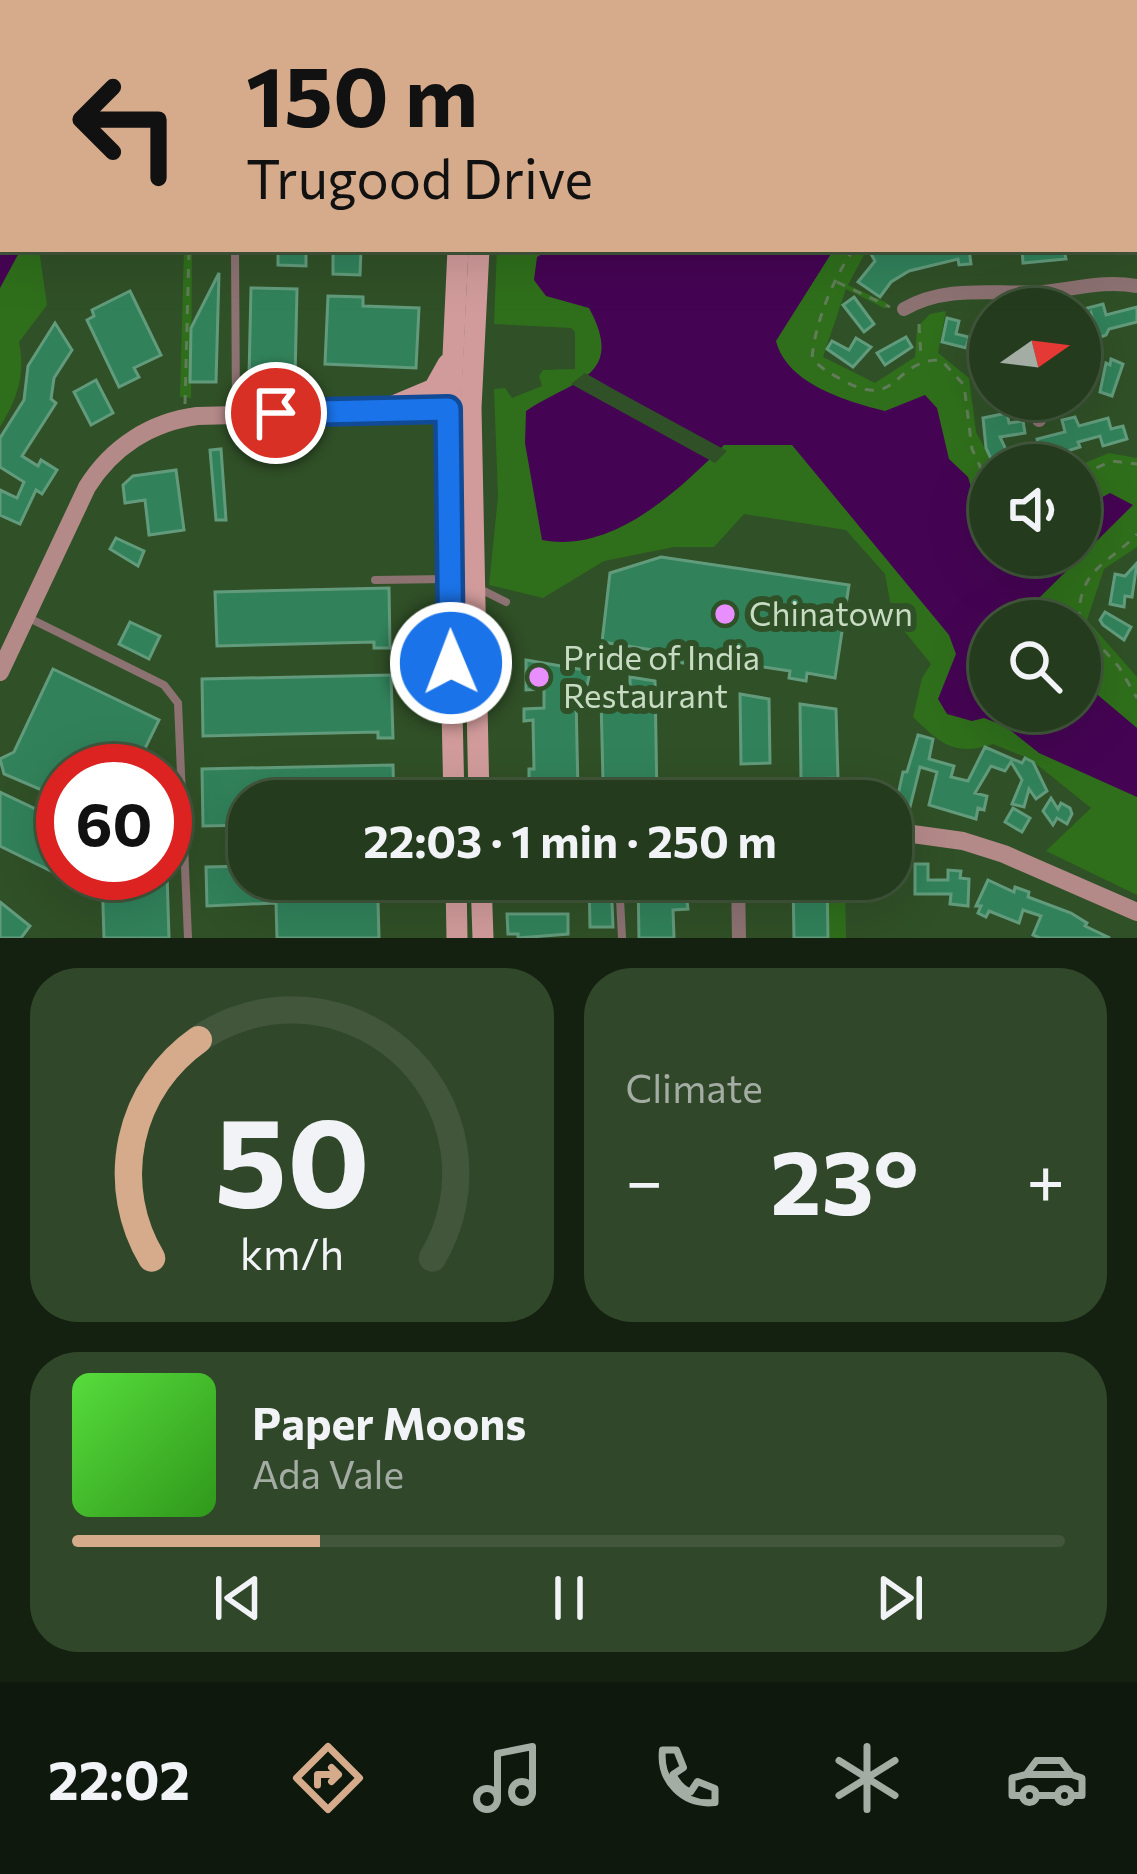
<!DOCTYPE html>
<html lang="en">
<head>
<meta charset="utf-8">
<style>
	:root { --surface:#243c1d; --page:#30472a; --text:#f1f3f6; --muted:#a3ada4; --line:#41563b; --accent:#d6ab8b }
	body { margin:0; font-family:Commissioner,sans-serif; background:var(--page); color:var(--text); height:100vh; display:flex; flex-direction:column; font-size:45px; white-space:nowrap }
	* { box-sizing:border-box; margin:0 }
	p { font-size:39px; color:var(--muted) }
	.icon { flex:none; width:66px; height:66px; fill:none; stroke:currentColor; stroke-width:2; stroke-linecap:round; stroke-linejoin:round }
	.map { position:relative; height:938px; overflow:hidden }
	.sheet { display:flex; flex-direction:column; gap:30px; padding:30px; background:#142110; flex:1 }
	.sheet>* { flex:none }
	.top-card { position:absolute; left:0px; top:0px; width:1137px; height:252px; box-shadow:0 12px 48px #0002,0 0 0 3px var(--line); background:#d6ab8b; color:#111; overflow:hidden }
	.needle { width:78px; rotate:76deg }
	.tools { position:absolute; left:969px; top:288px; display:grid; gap:24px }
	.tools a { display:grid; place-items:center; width:132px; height:132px; border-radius:50%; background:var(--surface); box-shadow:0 12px 48px #0002,0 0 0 3px var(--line); font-size:60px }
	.speed { position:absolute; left:36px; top:744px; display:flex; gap:24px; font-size:60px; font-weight:700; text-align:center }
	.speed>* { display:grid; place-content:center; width:156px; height:156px; border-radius:50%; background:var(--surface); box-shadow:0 12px 48px #0002,0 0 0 3px var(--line); line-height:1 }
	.speed .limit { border:18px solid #d22; background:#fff; color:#111 }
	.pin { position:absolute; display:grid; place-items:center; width:102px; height:102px; color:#fff; margin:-51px; border:6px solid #fff; border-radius:50%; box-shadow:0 3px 12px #0007 }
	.me { position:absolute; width:132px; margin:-66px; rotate:359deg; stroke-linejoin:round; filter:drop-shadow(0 0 9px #0008) }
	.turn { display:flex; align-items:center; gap:42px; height:252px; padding:0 48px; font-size:54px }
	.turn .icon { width:156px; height:156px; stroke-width:2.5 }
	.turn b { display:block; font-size:84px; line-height:102px }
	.big { font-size:90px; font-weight:700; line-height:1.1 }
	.sheet .widget { flex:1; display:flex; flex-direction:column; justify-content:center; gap:18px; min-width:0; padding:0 42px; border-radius:48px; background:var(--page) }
	.sheet .dial { align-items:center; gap:0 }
	.dial svg { height:312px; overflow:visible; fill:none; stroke:var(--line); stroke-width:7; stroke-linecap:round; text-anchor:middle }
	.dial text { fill:var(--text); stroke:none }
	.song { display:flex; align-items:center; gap:36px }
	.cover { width:144px; height:144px; border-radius:18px; background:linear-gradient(135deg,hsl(110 70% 55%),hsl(110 70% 35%)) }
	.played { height:12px; border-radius:6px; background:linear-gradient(90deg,var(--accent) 25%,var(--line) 25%) }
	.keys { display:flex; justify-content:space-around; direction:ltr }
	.heat { display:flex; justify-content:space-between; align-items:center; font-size:66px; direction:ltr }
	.sheet .tiles { flex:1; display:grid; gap:30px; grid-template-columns:1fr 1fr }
	.widget:last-child { grid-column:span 2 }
	.trip { position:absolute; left:228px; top:780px; width:684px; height:120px; border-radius:48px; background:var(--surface); box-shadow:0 12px 48px #0002,0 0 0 3px var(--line); font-weight:700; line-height:120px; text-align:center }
	.menu { display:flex; height:192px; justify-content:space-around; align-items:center; background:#0e180c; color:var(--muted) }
	.menu .icon { width:84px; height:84px }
	.menu .current { color:var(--accent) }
	.menu b { font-size:54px; color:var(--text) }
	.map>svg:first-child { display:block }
	.green { fill:#2f6f1b; fill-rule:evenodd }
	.water { fill:#450453 }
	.pier { fill:#305027 }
	.building { fill:#31825b; stroke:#629b7c; stroke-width:3 }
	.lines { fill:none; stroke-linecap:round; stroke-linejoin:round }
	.path { stroke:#607c58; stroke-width:3; stroke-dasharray:9 9; stroke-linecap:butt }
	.lane { stroke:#8d7272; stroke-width:8 }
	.street { stroke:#8d7272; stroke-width:14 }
	.secondary { stroke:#b48a89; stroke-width:18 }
	.primary { stroke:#d19b9b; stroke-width:21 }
	.route-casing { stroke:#114b97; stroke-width:30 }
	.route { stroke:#1a73e8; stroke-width:21 }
	.poi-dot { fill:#e88eff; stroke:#305027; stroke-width:4.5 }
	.labels { text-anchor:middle; stroke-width:12; stroke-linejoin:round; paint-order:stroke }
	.poi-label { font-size:33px; fill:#c8dbc3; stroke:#305027; text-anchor:start }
</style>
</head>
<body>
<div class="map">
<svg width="1137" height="938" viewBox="0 0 1137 938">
	<rect width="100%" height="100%" fill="#305027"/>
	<g class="green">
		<path d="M0 0H911L916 3H3V249H39L47 305 19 342C26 375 17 399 0 427Z"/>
		<path d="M184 249H192L191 398 180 397Z"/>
		<path d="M497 249H867L848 285 887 303 886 309 846 289 823 357 875 383 915 357 917 327 930 314 946 311 938 353 969 378 976 432 994 465H990V555H1080V465L1109 453 1137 458V547L1104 569 1087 620 1137 677V895L1046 851 1091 808 1030 759 993 744C954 757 940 743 913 717L922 678 931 664 893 617 885 574 846 530 744 514 714 547H674L604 561 543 598 489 585 498 497 494 389 505 388 512 398 542 386 539 376 543 370 575 369V332L571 328 494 324ZM990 621H1080V711H990Z"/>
		<path d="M828 884H845L846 938H829Z"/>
	</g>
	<g class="water">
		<path d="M35 0H257L34 3Z"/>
		<path d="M390 0H1137V185L1134 3Z"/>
		<path d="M0 34H3V249H21L0 288Z"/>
		<path d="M550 249H834L776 341C787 384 846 401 885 411L925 395 937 408 949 459 968 477 976 503 990 522V555H1080V509L1110 493 1133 505 1038 599 1042 621H990V711H1080V680L1137 728V797L1039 753 1005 726 984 718 972 721 947 714 938 699 956 654 949 635 792 445H724C679 490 613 554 542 540L525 443 526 411C571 380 627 378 589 308L546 296 534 280 537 257Z"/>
	</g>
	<path class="pier" d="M585 373 615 390 727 451 715 463 571 384Z"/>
	<g class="building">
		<path d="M278 249H306V266L278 265Z"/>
		<path d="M333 249H361L360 275 333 274Z"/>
		<path d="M894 249H969L971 264 959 265 958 259 909 271 891 282 880 297 858 282 875 261 871 254Z"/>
		<path d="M1022 249H1064L1066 259 1023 263Z"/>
		<path d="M219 273 216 382H190L191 328Z"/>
		<path d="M251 288 297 289 295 379 249 377Z"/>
		<path d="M130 291 161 355 134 368 139 377 119 387 87 320 94 316 92 310Z"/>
		<path d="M328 296 363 297V306L419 308 416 368 325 364Z"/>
		<path d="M854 297 874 324 864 332 843 305Z"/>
		<path d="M1103 304 1106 315 1137 307V322L1109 329 1106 335 1098 338 1091 313 1080 334V310Z"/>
		<path d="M947 318 959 321 956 334 969 337 966 348 942 342Z"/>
		<path d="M55 323 72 350 54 378 51 399 56 403 22 456 38 466 41 460 57 470 42 494 36 490 20 524 0 515V490L17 498 24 482 0 467V438L24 400 28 366Z"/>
		<path d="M906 337 912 347 885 365 877 353Z"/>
		<path d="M856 338 871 347 853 367 827 349 832 341 849 350Z"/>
		<path d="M1111 359 1123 364 1112 396 1100 392 1106 363 1110 365Z"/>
		<path d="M96 380 113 413 91 425 74 392Z"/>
		<path d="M1007 413 1009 423 1023 421 1025 433 1000 437 1013 465H994L986 448 983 418Z"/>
		<path d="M1075 417 1079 426 1108 418 1111 429 1123 426 1127 439 1103 446 1100 436 1078 442 1080 447 1067 451 1068 458 1044 464 1037 439 1065 432 1062 420Z"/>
		<path d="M221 449 226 520H216L210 450Z"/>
		<path d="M176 470 184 530 149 535 145 500 125 503 123 485 133 476Z"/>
		<path d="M116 538 144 551 138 566 110 549Z"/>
		<path d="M661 557 849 585 835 678 807 673 806 681 789 678 790 671 732 662 731 671 677 662 678 654 602 642 610 573Z"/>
		<path d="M1137 563 1132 597 1125 596 1124 607 1110 604 1115 574 1125 576Z"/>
		<path d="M389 588 390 648H374V642L217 646 215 592Z"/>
		<path d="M1105 612 1131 627 1124 640 1103 625 1100 620Z"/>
		<path d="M130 622 160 636 149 659 119 644Z"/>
		<path d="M526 660 590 671 585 696H576L578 792 529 793V769H534L533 720 524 721V709L544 708V689L526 690Z"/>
		<path d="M53 669 159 720 134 771H63V783L50 777 44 791 4 774 0 759 14 752Z"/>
		<path d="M391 675 393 738H378V732L203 736 202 679Z"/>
		<path d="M630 677 655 681 657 799H632V780L603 781 601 699H630Z"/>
		<path d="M740 694 769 699 770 763 741 764Z"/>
		<path d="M800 704 836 709 838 778 801 779Z"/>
		<path d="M918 735 933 739 929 759 954 766 951 777 968 781 985 747 1022 763 1025 758 1033 762 1047 791 1036 799 1029 789 1024 807 1012 804 1022 780 1011 762 1005 771 991 766 975 793 987 796 984 810 978 808 976 819 929 805 937 772 920 767 910 807 896 804 903 772H907Z"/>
		<path d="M393 765 394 801H249V825L203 826 202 769Z"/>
		<path d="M0 792 63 822V861L57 874 0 846Z"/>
		<path d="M1051 798 1058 809 1061 803 1070 808 1072 814 1067 824 1057 818 1053 825 1043 811Z"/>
		<path d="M1013 808 1030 818 1022 832 1005 822Z"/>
		<path d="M915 864H928V880H948V870L961 871 960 878 969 879 968 906 950 904 951 894H915Z"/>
		<path d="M249 866V879H389L390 900H378L379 938H277L276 903 207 906 206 867Z"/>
		<path d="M167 873 169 938H104L102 874Z"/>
		<path d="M589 879H611L613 927H590Z"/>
		<path d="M638 879H706V900L687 901 688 909 673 910 674 938H639Z"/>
		<path d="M793 879H827L828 938H794Z"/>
		<path d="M988 880 1014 892 1015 887 1029 892 1028 897 1071 913 1087 923 1085 926 1110 938H1040L1033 935 1041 916 1023 910 1019 923 989 911 986 917 978 913 981 906H976Z"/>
		<path d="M0 902 30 926 21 938H0Z"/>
		<path d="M507 914H568V934L518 938V934H508Z"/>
	</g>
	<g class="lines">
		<g class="path">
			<path d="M36 0 40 3"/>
			<path d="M333 0 341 3"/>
			<path d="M272 3 274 0"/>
			<path d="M1134 201H1137"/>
			<path d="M854 249C833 278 815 323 812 358 821 369 832 374 844 381 900 411 892 359 941 360L964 385 972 449 990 488"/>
			<path d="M837 282 890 307"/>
			<path d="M919 324 921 358"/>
			<path d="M185 404 189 249"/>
			<path d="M1080 475 1112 461 1137 464"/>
			<path d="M1079 621C1078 568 1108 565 1137 534"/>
			<path d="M1080 623 1119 667 1137 698"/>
		</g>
		<g class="lane">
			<path d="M235 249 236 414"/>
			<path d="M375 580 448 579"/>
			<path d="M480 589 506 602"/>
			<path d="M27 617 164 685 178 703 188 938"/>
			<path d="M619 879 622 938"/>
		</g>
		<g class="street">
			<path d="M904 309C948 284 995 295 1043 292 1076 289 1104 280 1137 286"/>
			<path d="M1039 420 1052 399"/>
			<path d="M738 879 739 938"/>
		</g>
		<g class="secondary">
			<path d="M0 672 87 487C112 447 151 422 197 416L464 409"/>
			<path d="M891 831 963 841 1004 854 1137 912"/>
		</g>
		<g class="primary">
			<path d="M487 3 488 0"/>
			<path d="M479 249 471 408 479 801"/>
			<path d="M384 410 434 389 448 364"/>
			<path d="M454 801 447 485 458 249"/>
			<path d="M456 879 457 938"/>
			<path d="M481 879 483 938"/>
		</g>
	</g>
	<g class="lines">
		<defs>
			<path id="route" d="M276 413 448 409 451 663"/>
		</defs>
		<use href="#route" class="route-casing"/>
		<use href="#route" class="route"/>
	</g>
	<g class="poi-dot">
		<circle cx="725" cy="614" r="12"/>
		<circle cx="539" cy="677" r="12"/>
	</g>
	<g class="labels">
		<g class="poi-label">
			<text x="749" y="626">Chinatown</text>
			<text x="563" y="670">Pride of India<tspan x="563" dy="38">Restaurant</tspan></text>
		</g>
	</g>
</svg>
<div class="tools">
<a><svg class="needle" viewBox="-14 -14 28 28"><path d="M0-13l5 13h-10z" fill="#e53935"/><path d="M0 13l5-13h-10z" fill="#a3ada4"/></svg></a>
<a><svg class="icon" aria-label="sound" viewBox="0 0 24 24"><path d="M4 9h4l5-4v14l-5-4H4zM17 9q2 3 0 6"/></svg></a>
<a><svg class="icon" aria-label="search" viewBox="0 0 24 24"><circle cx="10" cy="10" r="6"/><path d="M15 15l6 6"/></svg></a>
</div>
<div class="speed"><div class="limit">60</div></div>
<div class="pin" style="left:276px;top:413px;background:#d93025"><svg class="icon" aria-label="arrive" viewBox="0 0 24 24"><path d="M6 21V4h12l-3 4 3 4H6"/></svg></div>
<svg class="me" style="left:451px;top:663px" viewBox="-20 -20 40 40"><circle r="17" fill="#1a73e8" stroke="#fff" stroke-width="3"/><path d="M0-11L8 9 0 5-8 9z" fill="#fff"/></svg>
<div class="trip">22:03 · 1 min · 250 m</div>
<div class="top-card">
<div class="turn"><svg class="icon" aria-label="left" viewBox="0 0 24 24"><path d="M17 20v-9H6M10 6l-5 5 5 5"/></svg><div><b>150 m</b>Trugood Drive</div></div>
</div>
</div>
<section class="sheet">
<div class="tiles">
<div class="widget dial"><svg viewBox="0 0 100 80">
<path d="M14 69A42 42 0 1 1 86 69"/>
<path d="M14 69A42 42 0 0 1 26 13" stroke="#d6ab8b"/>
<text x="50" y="56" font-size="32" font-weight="700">50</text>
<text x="50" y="72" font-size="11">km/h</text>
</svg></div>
<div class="widget"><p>Climate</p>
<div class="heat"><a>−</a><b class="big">23°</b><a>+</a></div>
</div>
<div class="widget">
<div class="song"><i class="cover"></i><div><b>Paper Moons</b><p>Ada Vale</p></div></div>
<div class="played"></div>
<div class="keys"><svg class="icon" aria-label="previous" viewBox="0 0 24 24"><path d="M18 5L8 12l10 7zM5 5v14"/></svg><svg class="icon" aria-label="pause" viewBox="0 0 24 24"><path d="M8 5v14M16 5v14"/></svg><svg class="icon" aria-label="next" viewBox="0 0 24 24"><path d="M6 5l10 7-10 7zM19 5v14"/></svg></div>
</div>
</div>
</section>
<nav class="menu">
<b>22:02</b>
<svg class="icon current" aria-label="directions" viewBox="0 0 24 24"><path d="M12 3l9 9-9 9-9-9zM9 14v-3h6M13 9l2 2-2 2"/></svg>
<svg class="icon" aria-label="music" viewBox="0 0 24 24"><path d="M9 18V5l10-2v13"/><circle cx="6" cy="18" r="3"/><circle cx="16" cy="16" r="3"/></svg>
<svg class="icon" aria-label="phone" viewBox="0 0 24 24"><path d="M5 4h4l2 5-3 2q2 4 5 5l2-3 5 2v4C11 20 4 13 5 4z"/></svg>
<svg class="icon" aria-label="climate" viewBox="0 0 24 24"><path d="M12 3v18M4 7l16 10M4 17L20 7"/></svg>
<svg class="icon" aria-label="car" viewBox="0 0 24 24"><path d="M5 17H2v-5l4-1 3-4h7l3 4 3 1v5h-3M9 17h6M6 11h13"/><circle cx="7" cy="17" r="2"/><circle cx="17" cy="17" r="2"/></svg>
</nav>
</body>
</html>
